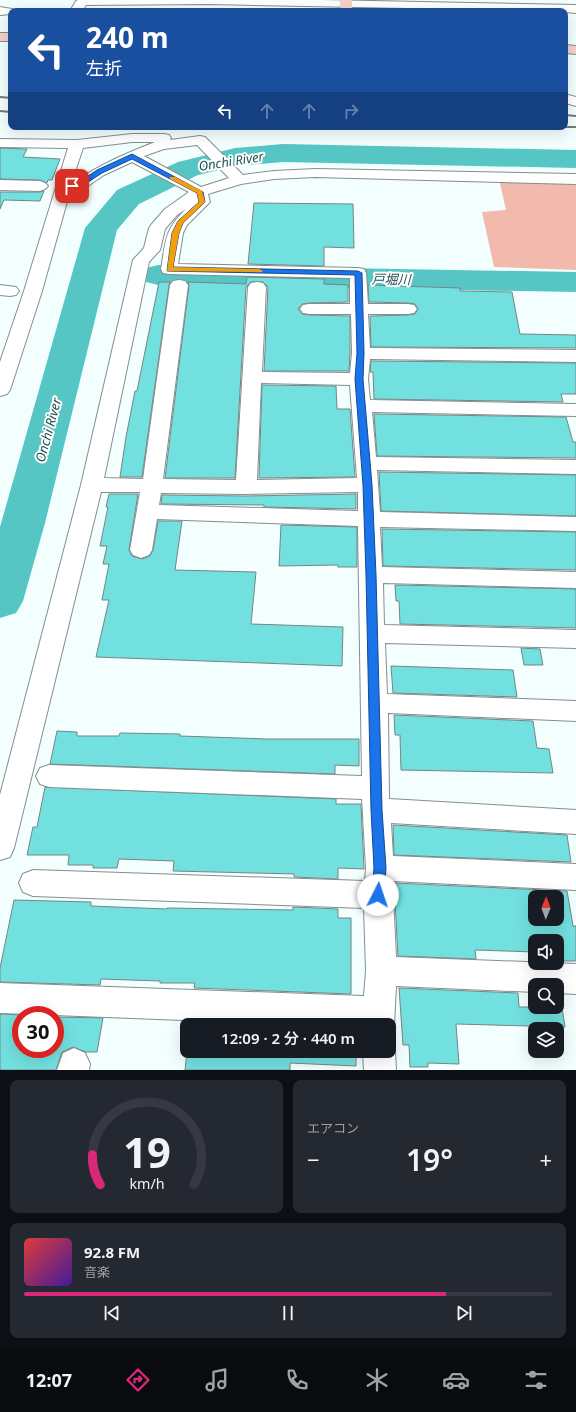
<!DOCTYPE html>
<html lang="ja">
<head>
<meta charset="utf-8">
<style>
	:root { --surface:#171b24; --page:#242831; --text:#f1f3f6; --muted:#9ea1a6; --line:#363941; --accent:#db2777 }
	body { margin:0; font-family:"Noto Sans","Noto Sans JP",sans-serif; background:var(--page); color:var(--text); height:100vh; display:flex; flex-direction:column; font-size:15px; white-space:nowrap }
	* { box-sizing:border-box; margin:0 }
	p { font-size:13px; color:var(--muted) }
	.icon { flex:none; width:22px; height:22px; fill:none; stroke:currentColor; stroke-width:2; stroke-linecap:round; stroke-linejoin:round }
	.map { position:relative; height:1070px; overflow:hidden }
	.sheet { display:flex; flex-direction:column; gap:10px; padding:10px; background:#0d0f14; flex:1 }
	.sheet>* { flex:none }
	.hud { position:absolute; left:8px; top:8px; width:560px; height:122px; border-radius:8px; box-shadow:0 4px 16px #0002; background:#1a4fa0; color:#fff; overflow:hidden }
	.needle { width:26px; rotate:1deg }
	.controls { position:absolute; left:528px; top:890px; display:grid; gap:8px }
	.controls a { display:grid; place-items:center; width:36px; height:36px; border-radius:8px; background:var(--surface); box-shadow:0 4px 16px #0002; font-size:20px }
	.speed { position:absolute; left:12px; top:1006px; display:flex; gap:8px; font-size:20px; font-weight:700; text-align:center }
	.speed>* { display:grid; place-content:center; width:52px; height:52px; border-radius:50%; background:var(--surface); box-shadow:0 4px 16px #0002; line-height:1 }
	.speed .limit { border:6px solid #d22; background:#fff; color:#111 }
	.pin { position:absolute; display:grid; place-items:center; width:34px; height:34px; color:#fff; margin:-17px; border-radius:8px; box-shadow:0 2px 6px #0006 }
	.me { position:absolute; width:44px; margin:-22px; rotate:4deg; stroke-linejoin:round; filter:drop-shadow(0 0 3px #0008) }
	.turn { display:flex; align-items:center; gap:14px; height:84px; padding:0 12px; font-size:18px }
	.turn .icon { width:52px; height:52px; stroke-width:2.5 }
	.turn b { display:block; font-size:28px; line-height:34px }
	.lanes { display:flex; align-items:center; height:38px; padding:0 12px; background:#0003; justify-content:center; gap:20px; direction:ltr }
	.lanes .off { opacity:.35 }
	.big { font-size:30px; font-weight:600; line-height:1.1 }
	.sheet .tile { flex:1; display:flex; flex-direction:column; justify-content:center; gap:6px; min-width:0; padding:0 14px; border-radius:8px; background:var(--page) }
	.sheet .dial { align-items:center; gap:0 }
	.dial svg { height:104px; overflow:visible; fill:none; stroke:var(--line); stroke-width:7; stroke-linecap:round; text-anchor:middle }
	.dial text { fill:var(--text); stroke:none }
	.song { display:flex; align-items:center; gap:12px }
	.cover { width:48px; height:48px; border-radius:6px; background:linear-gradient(135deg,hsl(0 70% 55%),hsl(260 70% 35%)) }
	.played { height:4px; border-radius:2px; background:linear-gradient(90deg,var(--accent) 80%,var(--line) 80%) }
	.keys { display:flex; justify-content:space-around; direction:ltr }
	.heat { display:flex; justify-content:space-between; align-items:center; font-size:22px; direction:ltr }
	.sheet .tiles { flex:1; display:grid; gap:10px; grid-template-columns:1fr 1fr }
	.tile:last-child { grid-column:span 2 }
	.trip { position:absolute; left:180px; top:1018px; width:216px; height:40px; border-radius:8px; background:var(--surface); box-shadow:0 4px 16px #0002; font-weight:600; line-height:40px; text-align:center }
	.dock { display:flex; height:64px; justify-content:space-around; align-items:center; background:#090b0e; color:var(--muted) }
	.dock .icon { width:28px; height:28px }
	.dock .selected { color:var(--accent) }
	.dock b { font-size:18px; color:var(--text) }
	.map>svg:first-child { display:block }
	.green { fill:#f1baad }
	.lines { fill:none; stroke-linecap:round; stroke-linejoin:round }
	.river { fill:#56c6c5; fill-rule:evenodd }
	.building { fill:#72e0df; stroke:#788484; fill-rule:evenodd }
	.street-casing { stroke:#838f8f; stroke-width:2 }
	.secondary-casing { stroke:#838f8f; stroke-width:2 }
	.street { fill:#fff; fill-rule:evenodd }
	.secondary { fill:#f5d1c9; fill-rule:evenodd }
	.rail { stroke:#727a7a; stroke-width:2 }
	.route { fill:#1a73e8; stroke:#114b97 }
	.slow { fill:#f59e0b }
	.labels { text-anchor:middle; stroke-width:4; stroke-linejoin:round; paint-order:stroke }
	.far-water-label { font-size:13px; font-style:italic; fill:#225353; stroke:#fff }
</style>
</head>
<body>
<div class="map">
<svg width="576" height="1070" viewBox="0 0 576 1070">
	<rect width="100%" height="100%" fill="#f2fffe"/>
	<path class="green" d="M499 179 576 181V270L494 267 482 212 506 210Z"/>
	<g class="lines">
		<g class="river">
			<path d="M283 144 576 150V168L283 162 235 166 198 175 139 204 117 230 45 523 23 601 16 613 0 618V527L85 228 117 190 178 162 235 148Z"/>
			<path d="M158 265 576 272V292L158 285 146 282 141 275 146 268Z"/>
		</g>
	</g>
	<g class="building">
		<path d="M0 148 27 149 23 157 60 159 52 180H48L47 183 40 180 0 179Z"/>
		<path d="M44 191 40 201 4 200 0 209V192H40Z"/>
		<path d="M254 203 353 204 354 248 324 247V266L248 264Z"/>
		<path d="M247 277 324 279V284L348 285V302L309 303 302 304 298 309 302 314 309 315 350 316V353L349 371H264L268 287 263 282H251L246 287 235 478H165L189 285 188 282 246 284Z"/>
		<path d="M159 282H170L169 285 142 477H120L126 437 135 391H137Z"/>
		<path d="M368 285 460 288V291L512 292 520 334 576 335V348L371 347 370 316 408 315 415 314 418 309 415 304 408 303 369 302Z"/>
		<path d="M371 361 576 363V394H561L563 402 374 399 373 372H370Z"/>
		<path d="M262 385 336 386 337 409H350L355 477 259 478Z"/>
		<path d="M374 414 566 417 573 442H576V458L377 456Z"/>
		<path d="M379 472 576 475V516L381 511Z"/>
		<path d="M109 494H138L129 550 132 556 142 559 150 556 153 550 158 521H182L175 570 256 572 251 624 343 627 342 666 96 657 109 600H102L109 564H103L107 546H100L108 507H106Z"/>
		<path d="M356 494V509L264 507V505L161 504 162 495 246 496Z"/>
		<path d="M281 525 357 527V567H338V565L279 566Z"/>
		<path d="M382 529 576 532V570L383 566Z"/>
		<path d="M395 585 576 589V628L400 624 399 601H396Z"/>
		<path d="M521 648 540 649 543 665H524Z"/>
		<path d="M391 666 513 670 517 697 393 693Z"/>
		<path d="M394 715 533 721 537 748 549 749 553 773 401 770 400 735H395Z"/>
		<path d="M57 731 77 732V736H119L120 733 180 734V736L267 739H359V766L335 765V774L50 764Z"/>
		<path d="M45 787 336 799V804H361L364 869 338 868V879L294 877V874L173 871 174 861 119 859 117 868H93V865H68L69 855H27L33 827H37Z"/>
		<path d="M393 825 567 835 571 862 394 855Z"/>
		<path d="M394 883 567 891 573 926H576V961H557V941H535V952L475 950 476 959 398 956ZM535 897H557V919H535Z"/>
		<path d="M14 900 91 902V906L167 909V908L293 910V907L338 909V918H351V994L194 988 195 983H160V981L101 979 100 985 0 982V968Z"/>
		<path d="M399 988 518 993 519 1007H562L565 1027 456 1024 459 1064 428 1063V1067H410L409 1045H403Z"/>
		<path d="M0 1014 21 1015V1049H55V1017L103 1018 97 1052H86L73 1047 62 1052 56 1070H0Z"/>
		<path d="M191 1022 278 1025H190Z"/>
		<path d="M187 1051H356V1066L290 1063V1070H185Z"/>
	</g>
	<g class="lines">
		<defs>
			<g id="street">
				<path d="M78 0H322L576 5V13L565 12V11L209 4 86 5 82 11H70L76 1Z"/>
				<path d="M0 7 12 9 14 11H11V14L0 15Z"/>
				<path d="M565 94 576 97V106L565 103Z"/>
				<path d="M132 134H164L169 135 171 138 170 140 200 136 205 137 243 175 274 171 316 169 576 174V184L316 177 274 179 241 184 208 194 210 202 187 225 183 233 178 264 358 268 364 269 366 273 368 304H408L414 305 417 309 414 313 408 314H368L370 348 576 350V362L370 359 368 379 370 400 576 404V416L372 412 376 457 576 460V474L377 470 380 512 576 517V531L380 527 382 567 576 572V588L383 583 384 625 576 630V648L385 643 387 694 576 701V721L388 713 389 799 576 810V834L391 823 393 856 576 864V890L393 881V895L396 957 576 964V994L557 993V985H535V992L396 986 394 1025 389 1036V1025H318L0 1013V983L364 996 366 971 364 908 33 896 23 892 19 883 23 874 33 870 365 881 366 868 362 799 49 787 40 784 36 776 40 768 49 765 362 776 358 526 157 519 152 550 149 555 141 558 133 555 130 550 140 492H101L14 848 10 857 0 860V795L81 485 133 260 144 248 149 228 151 225 165 209 189 192 132 162 104 175 85 188 70 191 42 291 10 390 7 394 0 396V362L24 291 68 148 0 147V139L77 140ZM132 142H155C127 153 101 164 76 181H72L83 148ZM197 145 229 178 201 187 144 156 164 149ZM186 209C164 230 166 241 161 269L163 273 169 274 350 278V304H309L303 305 300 309 303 313 309 314H351L352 353 350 373 262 372 266 287 263 283 257 282 251 283 248 287 236 480 163 479 188 285 185 281 179 280 173 281 170 285 143 479 104 478 149 262 160 250 165 229 177 215ZM261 383 350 385 357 478 257 480ZM358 492V511L159 505 161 493 246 494Z"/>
				<path d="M0 180 40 181 45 183 48 186 45 189 40 191 0 190Z"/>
				<path d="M0 285 16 287 19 291 16 295 10 296 0 295Z"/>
				<path d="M389 1039 395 1051 396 1070H364L363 1051H389Z"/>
				<path d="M74 1048 85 1053 90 1064 89 1070H57L63 1053Z"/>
			</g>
			<g id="secondary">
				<rect x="340" y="0" width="12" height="11"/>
				<rect x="0" y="33" width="11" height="8"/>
				<path d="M565 45 576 46V54L565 53Z"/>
			</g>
		</defs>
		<use href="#street" class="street-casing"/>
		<use href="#secondary" class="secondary-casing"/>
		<use href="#street" class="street"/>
		<use href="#secondary" class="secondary"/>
		<g class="rail">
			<path d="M0 97 11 98"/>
			<path d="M0 111 11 112"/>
			<path d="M565 115 576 116"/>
			<path d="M563 127H576"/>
		</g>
	</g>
	<path class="route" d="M132 154 203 192 205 202 183 223 179 233 173 267 358 271 362 273 364 353 363 379 372 485 376 575 382 810 386 868 384 895 383 898 378 900 374 898 372 895 374 868 371 810 366 575 363 485 355 379 357 353 355 275 167 271 172 233 178 221 199 202 197 193 132 159 102 173 82 186 72 188 68 186 78 183 97 170Z"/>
	<path class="slow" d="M170 177H175L202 191 205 202 183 223 179 233 173 267 259 269 263 271 262 272 167 271 172 233 178 221 199 202 197 193 170 179Z"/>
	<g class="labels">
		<g class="far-water-label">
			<text transform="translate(231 161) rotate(-9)" y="5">Onchi River</text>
			<text transform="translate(391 279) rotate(1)" y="5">戸堀川</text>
			<text transform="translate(48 430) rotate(-75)" y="5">Onchi River</text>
		</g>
	</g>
</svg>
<div class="controls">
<a><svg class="needle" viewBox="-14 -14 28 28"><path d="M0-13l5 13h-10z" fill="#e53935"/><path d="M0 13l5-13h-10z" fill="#9ea1a6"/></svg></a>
<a><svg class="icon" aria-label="sound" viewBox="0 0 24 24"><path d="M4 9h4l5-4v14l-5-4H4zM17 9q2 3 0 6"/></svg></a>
<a><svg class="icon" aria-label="search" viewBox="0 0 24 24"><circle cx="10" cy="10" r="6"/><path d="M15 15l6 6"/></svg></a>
<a><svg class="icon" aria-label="layers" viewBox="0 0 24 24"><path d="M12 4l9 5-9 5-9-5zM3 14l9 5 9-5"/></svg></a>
</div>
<div class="speed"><div class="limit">30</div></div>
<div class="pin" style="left:72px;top:186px;background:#d93025"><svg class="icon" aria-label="arrive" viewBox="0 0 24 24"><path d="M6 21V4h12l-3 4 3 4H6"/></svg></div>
<svg class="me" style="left:378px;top:895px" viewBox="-20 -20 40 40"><circle r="19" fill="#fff"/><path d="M0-13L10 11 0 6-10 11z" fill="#1a73e8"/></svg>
<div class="trip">12:09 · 2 分 · 440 m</div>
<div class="hud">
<div class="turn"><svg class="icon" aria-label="left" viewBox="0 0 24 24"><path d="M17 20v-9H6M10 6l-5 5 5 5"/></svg><div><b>240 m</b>左折</div></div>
<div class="lanes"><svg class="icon" aria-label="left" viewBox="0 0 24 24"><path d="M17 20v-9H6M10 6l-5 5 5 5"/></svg><svg class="icon off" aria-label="ahead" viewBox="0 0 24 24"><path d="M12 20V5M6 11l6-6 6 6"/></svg><svg class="icon off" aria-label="ahead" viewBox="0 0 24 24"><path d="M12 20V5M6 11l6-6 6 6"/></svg><svg class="icon off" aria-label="right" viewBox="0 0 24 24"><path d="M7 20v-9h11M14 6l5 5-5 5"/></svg></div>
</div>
</div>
<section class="sheet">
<div class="tiles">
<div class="tile dial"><svg viewBox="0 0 100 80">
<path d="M14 69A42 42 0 1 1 86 69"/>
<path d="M14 69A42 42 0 0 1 8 46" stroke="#db2777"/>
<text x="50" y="56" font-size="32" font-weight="700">19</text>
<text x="50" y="72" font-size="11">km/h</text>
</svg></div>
<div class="tile"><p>エアコン</p>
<div class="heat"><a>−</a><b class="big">19°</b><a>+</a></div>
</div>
<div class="tile">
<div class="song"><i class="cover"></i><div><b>92.8 FM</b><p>音楽</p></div></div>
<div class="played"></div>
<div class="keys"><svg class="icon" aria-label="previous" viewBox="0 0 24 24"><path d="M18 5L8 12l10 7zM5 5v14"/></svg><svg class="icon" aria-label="pause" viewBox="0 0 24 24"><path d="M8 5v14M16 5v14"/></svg><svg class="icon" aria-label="next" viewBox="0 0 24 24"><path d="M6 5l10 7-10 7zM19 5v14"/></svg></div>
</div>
</div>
</section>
<nav class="dock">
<b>12:07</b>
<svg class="icon selected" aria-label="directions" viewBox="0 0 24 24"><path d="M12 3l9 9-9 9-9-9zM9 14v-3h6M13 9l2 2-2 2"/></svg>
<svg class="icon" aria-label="music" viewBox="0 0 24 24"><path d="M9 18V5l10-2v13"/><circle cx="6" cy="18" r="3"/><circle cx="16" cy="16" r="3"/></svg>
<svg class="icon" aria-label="phone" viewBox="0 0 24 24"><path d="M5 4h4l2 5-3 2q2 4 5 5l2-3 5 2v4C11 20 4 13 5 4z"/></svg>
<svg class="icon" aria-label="climate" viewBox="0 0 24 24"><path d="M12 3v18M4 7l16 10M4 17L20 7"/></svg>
<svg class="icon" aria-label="car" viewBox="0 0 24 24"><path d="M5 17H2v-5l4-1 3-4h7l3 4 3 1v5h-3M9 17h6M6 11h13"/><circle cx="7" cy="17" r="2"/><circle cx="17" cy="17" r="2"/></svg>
<svg class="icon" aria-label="filters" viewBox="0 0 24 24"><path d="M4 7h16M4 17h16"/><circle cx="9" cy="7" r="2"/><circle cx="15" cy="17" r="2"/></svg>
</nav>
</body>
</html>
